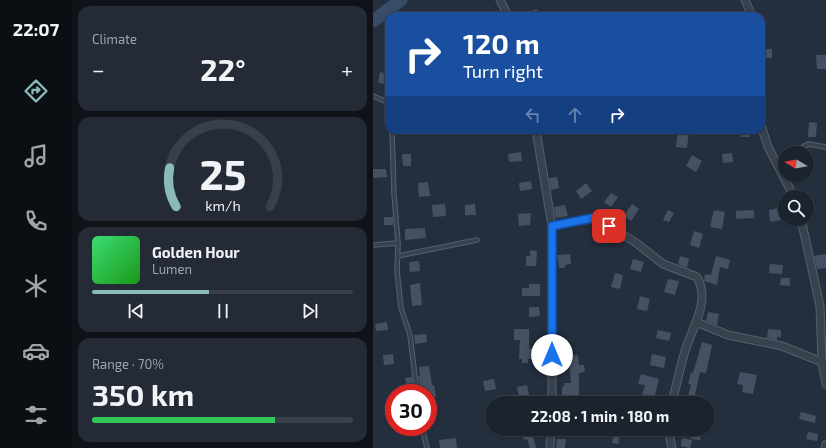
<!DOCTYPE html>
<html lang="en">
<head>
<meta charset="utf-8">
<style>
	:root { --surface:#1b232e; --page:#242b36; --text:#f1f3f6; --muted:#a0a4aa; --line:#39404a; --accent:#8bbbb9 }
	body { margin:0; font-family:"Exo 2",sans-serif; background:var(--page); color:var(--text); height:100vh; display:flex; flex-direction:column; font-size:15px; white-space:nowrap }
	* { box-sizing:border-box; margin:0 }
	p { font-size:13px; color:var(--muted) }
	.icon { flex:none; width:22px; height:22px; fill:none; stroke:currentColor; stroke-width:2; stroke-linecap:round; stroke-linejoin:round }
	.map { position:relative; flex:1; overflow:hidden }
	.details { display:flex; flex-direction:column; gap:6px; padding:6px; background:#0f1319; width:301px }
	.details>* { flex:none }
	.guide { position:absolute; left:12px; top:12px; width:380px; height:122px; border-radius:12px; box-shadow:0 1px 3px #0004,0 0 0 1px var(--line); background:#1a4fa0; color:#fff; overflow:hidden }
	.needle { width:26px; rotate:281deg }
	.fabs { position:absolute; left:405px; top:146px; display:grid; gap:8px }
	.fabs a { display:grid; place-items:center; width:36px; height:36px; border-radius:50%; background:var(--surface); box-shadow:0 1px 3px #0004,0 0 0 1px var(--line); font-size:20px }
	.speed { position:absolute; left:12px; top:384px; display:flex; gap:8px; font-size:20px; font-weight:700; text-align:center }
	.speed>* { display:grid; place-content:center; width:52px; height:52px; border-radius:50%; background:var(--surface); box-shadow:0 1px 3px #0004,0 0 0 1px var(--line); line-height:1 }
	.speed .limit { border:6px solid #d22; background:#fff; color:#111 }
	.pin { position:absolute; display:grid; place-items:center; width:34px; height:34px; color:#fff; margin:-17px; border-radius:8px; box-shadow:0 2px 6px #0006 }
	.me { position:absolute; width:44px; margin:-22px; rotate:0deg; stroke-linejoin:round; filter:drop-shadow(0 0 3px #0008) }
	.turn { display:flex; align-items:center; gap:14px; height:84px; padding:0 12px; font-size:18px }
	.turn .icon { width:52px; height:52px; stroke-width:2.5 }
	.turn b { display:block; font-size:28px; line-height:34px }
	.lanes { display:flex; align-items:center; height:38px; padding:0 12px; background:#0003; justify-content:center; gap:20px; direction:ltr }
	.lanes .off { opacity:.35 }
	.big { font-size:30px; font-weight:700; line-height:1.1 }
	.details .card { flex:1; display:flex; flex-direction:column; justify-content:center; gap:6px; min-width:0; padding:0 14px; border-radius:12px; background:var(--page) }
	.details .dial { align-items:center; gap:0 }
	.dial svg { height:104px; overflow:visible; fill:none; stroke:var(--line); stroke-width:7; stroke-linecap:round; text-anchor:middle }
	.dial text { fill:var(--text); stroke:none }
	.song { display:flex; align-items:center; gap:12px }
	.cover { width:48px; height:48px; border-radius:6px; background:linear-gradient(135deg,hsl(140 70% 55%),hsl(120 70% 35%)) }
	.played { height:4px; border-radius:2px; background:linear-gradient(90deg,var(--accent) 45%,var(--line) 45%) }
	.keys { display:flex; justify-content:space-around; direction:ltr }
	.heat { display:flex; justify-content:space-between; align-items:center; font-size:22px; direction:ltr }
	.charge { height:6px; border-radius:3px; background:linear-gradient(90deg,#34c759 70%,var(--line) 0) }
	.trip { position:absolute; left:112px; top:396px; width:230px; height:40px; border-radius:20px; background:var(--surface); box-shadow:0 1px 3px #0004,0 0 0 1px var(--line); font-weight:700; line-height:40px; text-align:center }
	main { display:flex; flex:1; min-height:0 }
	.tab-bar { display:flex; flex-direction:column; width:72px; justify-content:space-around; align-items:center; background:#0b0e12; color:var(--muted) }
	.tab-bar .icon { width:28px; height:28px }
	.tab-bar .current { color:var(--accent) }
	.tab-bar b { font-size:18px; color:var(--text) }
	.map>svg:first-child { display:block }
	.lines { fill:none; stroke-linecap:round; stroke-linejoin:round }
	.river { stroke:#394c67; stroke-width:13 }
	.building { fill:#455162 }
	.service-casing { stroke:#565f6c; stroke-width:5.5 }
	.minor-casing { stroke:#565f6c; stroke-width:9 }
	.service { stroke:#38414e; stroke-width:3.5 }
	.minor { stroke:#38414e; stroke-width:7 }
	.route-casing { stroke:#114b97; stroke-width:10 }
	.route { stroke:#1a73e8; stroke-width:7 }
</style>
</head>
<body>
<main>
<nav class="tab-bar">
<b>22:07</b>
<svg class="icon current" aria-label="directions" viewBox="0 0 24 24"><path d="M12 3l9 9-9 9-9-9zM9 14v-3h6M13 9l2 2-2 2"/></svg>
<svg class="icon" aria-label="music" viewBox="0 0 24 24"><path d="M9 18V5l10-2v13"/><circle cx="6" cy="18" r="3"/><circle cx="16" cy="16" r="3"/></svg>
<svg class="icon" aria-label="phone" viewBox="0 0 24 24"><path d="M5 4h4l2 5-3 2q2 4 5 5l2-3 5 2v4C11 20 4 13 5 4z"/></svg>
<svg class="icon" aria-label="climate" viewBox="0 0 24 24"><path d="M12 3v18M4 7l16 10M4 17L20 7"/></svg>
<svg class="icon" aria-label="car" viewBox="0 0 24 24"><path d="M5 17H2v-5l4-1 3-4h7l3 4 3 1v5h-3M9 17h6M6 11h13"/><circle cx="7" cy="17" r="2"/><circle cx="17" cy="17" r="2"/></svg>
<svg class="icon" aria-label="filters" viewBox="0 0 24 24"><path d="M4 7h16M4 17h16"/><circle cx="9" cy="7" r="2"/><circle cx="15" cy="17" r="2"/></svg>
</nav>
<section class="details">
<div class="card"><p>Climate</p>
<div class="heat"><a>−</a><b class="big">22°</b><a>+</a></div>
</div>
<div class="card dial"><svg viewBox="0 0 100 80">
<path d="M14 69A42 42 0 1 1 86 69"/>
<path d="M14 69A42 42 0 0 1 9 39" stroke="#8bbbb9"/>
<text x="50" y="56" font-size="32" font-weight="700">25</text>
<text x="50" y="72" font-size="11">km/h</text>
</svg></div>
<div class="card">
<div class="song"><i class="cover"></i><div><b>Golden Hour</b><p>Lumen</p></div></div>
<div class="played"></div>
<div class="keys"><svg class="icon" aria-label="previous" viewBox="0 0 24 24"><path d="M18 5L8 12l10 7zM5 5v14"/></svg><svg class="icon" aria-label="pause" viewBox="0 0 24 24"><path d="M8 5v14M16 5v14"/></svg><svg class="icon" aria-label="next" viewBox="0 0 24 24"><path d="M6 5l10 7-10 7zM19 5v14"/></svg></div>
</div>
<div class="card"><p>Range · 70%</p><b class="big">350 km</b><div class="charge"></div></div>
</section>
<div class="map">
<svg width="453" height="448" viewBox="0 0 453 448">
	<rect width="100%" height="100%" fill="#242f3e"/>
	<g class="lines">
		<path class="river" d="M0 21 28 0"/>
	</g>
	<g class="building">
		<path d="M164 9 166 16H147V15Z"/>
		<rect x="390" y="49" width="9" height="9"/>
		<path d="M443 55H453V69H444Z"/>
		<path d="M7 72 16 74 14 84 5 83Z"/>
		<path d="M436 122 444 123 443 137H435Z"/>
		<path d="M368 130H378L377 137H368Z"/>
		<path d="M305 131 316 132 314 148 303 147Z"/>
		<path d="M148 152 149 161 136 162 135 154Z"/>
		<path d="M359 153 360 162 350 163 349 154Z"/>
		<path d="M29 154H38V166H30Z"/>
		<path d="M319 155 329 161 323 172 313 166Z"/>
		<path d="M0 169H13L14 177 0 178Z"/>
		<path d="M184 177 186 188 178 190 176 178Z"/>
		<path d="M158 181 159 189 147 191 146 183Z"/>
		<path d="M55 182 57 196 46 197 45 183Z"/>
		<path d="M213 183 219 191 208 199 203 191Z"/>
		<path d="M238 193 245 197 238 207 231 202Z"/>
		<path d="M72 204 73 216 60 217 59 205Z"/>
		<path d="M102 204 103 215H92V205Z"/>
		<path d="M259 204 266 209 258 221 251 216Z"/>
		<path d="M192 205 195 216 183 218 181 207Z"/>
		<path d="M406 208 408 220 397 222 396 210Z"/>
		<path d="M295 210 301 213 296 222 290 220Z"/>
		<path d="M341 210 352 212 349 229 337 227Z"/>
		<path d="M381 210V218L363 219V211Z"/>
		<path d="M158 213 157 225 146 226 145 214Z"/>
		<rect x="11" y="217" width="9" height="8"/>
		<path d="M52 228 53 238 32 240V229Z"/>
		<path d="M321 231 330 234 326 248 317 245Z"/>
		<path d="M157 250 164 251 163 266H153V256H157Z"/>
		<path d="M197 254 198 264 192 265V268H186L184 255Z"/>
		<path d="M453 254V268L444 269 441 256Z"/>
		<path d="M307 256 316 259 314 268 305 264Z"/>
		<path d="M343 256 357 260 355 269 347 267 344 285 331 281 332 274 338 275Z"/>
		<path d="M260 259 271 262 268 272 257 269Z"/>
		<path d="M46 261 47 271 37 272 36 262Z"/>
		<path d="M397 264 410 265 409 274 396 273Z"/>
		<path d="M242 273 250 275 247 289 238 287Z"/>
		<path d="M408 278H417V286L407 285Z"/>
		<path d="M295 279 306 281 302 295 291 292Z"/>
		<path d="M47 283 49 305 39 306 37 285Z"/>
		<path d="M156 284H167V296H149V288H156Z"/>
		<path d="M267 296 277 299 274 311 264 309Z"/>
		<path d="M156 307H166L167 316 156 317Z"/>
		<path d="M335 312 346 314 344 325 333 321Z"/>
		<path d="M14 322 15 330 3 331 2 324Z"/>
		<path d="M141 329H156V348L161 349 160 359H155V363H149V359H146L147 340H141Z"/>
		<path d="M395 329 408 330V337H404V340L394 338Z"/>
		<path d="M285 330 298 333 296 341 283 338Z"/>
		<path d="M53 334 54 342 42 344 41 335Z"/>
		<path d="M329 342 339 345 333 373 327 372 322 395 326 396 324 403H313L318 385 315 384 318 372 320 373 323 363Z"/>
		<path d="M20 354 21 364 11 365 10 355Z"/>
		<path d="M279 354 293 357 291 368 277 365Z"/>
		<path d="M205 355 206 365H211L212 372 206 373V400L189 399V387H191V383H198L196 356Z"/>
		<path d="M56 366 59 385H61L63 397 55 398V393H49L45 376H47L46 367Z"/>
		<path d="M367 372 384 375 380 394 369 392 370 385 364 384Z"/>
		<path d="M268 374 286 379 280 403H267L272 385 265 384Z"/>
		<path d="M39 377 40 388 34 389 32 378Z"/>
		<path d="M121 379 123 389 112 391 110 381Z"/>
		<path d="M154 385 156 395 146 397 144 387Z"/>
		<path d="M428 412 443 416 442 423 426 419Z"/>
		<path d="M22 427H43V431L23 433Z"/>
		<path d="M158 429 163 448H157L154 439 151 440 148 430Z"/>
		<path d="M320 429 329 430 327 440 318 439Z"/>
		<path d="M435 432 445 434 444 441 433 439Z"/>
		<path d="M241 434 247 435 245 444 239 443Z"/>
		<path d="M83 438 84 448H67L66 440Z"/>
		<path d="M309 438 319 440 317 448 308 446Z"/>
		<path d="M184 439H193L192 448H183Z"/>
	</g>
	<g class="lines">
		<defs>
			<g id="service">
				<path d="M0 96 12 101 16 107"/>
				<path d="M19 130 21 194 25 243 24 271 28 308 37 335 44 393"/>
				<path d="M419 153 435 144 453 147"/>
				<path d="M404 165 412 159"/>
				<path d="M0 245 25 243"/>
				<path d="M25 256 104 240"/>
				<path d="M49 427 54 448"/>
			</g>
			<g id="minor">
				<path d="M127 0 135 16"/>
				<path d="M372 0 379 16"/>
				<path d="M388 125 395 147 421 197"/>
				<path d="M163 130 179 226V403"/>
				<path d="M428 219 447 306 449 362 453 384"/>
				<path d="M179 226 222 218 262 242 290 264 324 277C338 301 319 328 312 351 307 368 303 386 299 403"/>
				<path d="M323 322 355 335 409 346 449 362"/>
				<path d="M295 429 299 448"/>
				<path d="M177 448 178 429"/>
				<path d="M452 448 453 444"/>
			</g>
		</defs>
		<use href="#service" class="service-casing"/>
		<use href="#minor" class="minor-casing"/>
		<use href="#service" class="service"/>
		<use href="#minor" class="minor"/>
	</g>
	<g class="lines">
		<defs>
			<path id="route" d="M179 355V226L219 218H222L236 226"/>
		</defs>
		<use href="#route" class="route-casing"/>
		<use href="#route" class="route"/>
	</g>
</svg>
<div class="fabs">
<a><svg class="needle" viewBox="-14 -14 28 28"><path d="M0-13l5 13h-10z" fill="#e53935"/><path d="M0 13l5-13h-10z" fill="#a0a4aa"/></svg></a>
<a><svg class="icon" aria-label="search" viewBox="0 0 24 24"><circle cx="10" cy="10" r="6"/><path d="M15 15l6 6"/></svg></a>
</div>
<div class="speed"><div class="limit">30</div></div>
<div class="pin" style="left:236px;top:226px;background:#d93025"><svg class="icon" aria-label="arrive" viewBox="0 0 24 24"><path d="M6 21V4h12l-3 4 3 4H6"/></svg></div>
<svg class="me" style="left:179px;top:355px" viewBox="-20 -20 40 40"><circle r="19" fill="#fff"/><path d="M0-13L10 11 0 6-10 11z" fill="#1a73e8"/></svg>
<div class="trip">22:08 · 1 min · 180 m</div>
<div class="guide">
<div class="turn"><svg class="icon" aria-label="right" viewBox="0 0 24 24"><path d="M7 20v-9h11M14 6l5 5-5 5"/></svg><div><b>120 m</b>Turn right</div></div>
<div class="lanes"><svg class="icon off" aria-label="left" viewBox="0 0 24 24"><path d="M17 20v-9H6M10 6l-5 5 5 5"/></svg><svg class="icon off" aria-label="ahead" viewBox="0 0 24 24"><path d="M12 20V5M6 11l6-6 6 6"/></svg><svg class="icon" aria-label="right" viewBox="0 0 24 24"><path d="M7 20v-9h11M14 6l5 5-5 5"/></svg></div>
</div>
</div>
</main>
</body>
</html>
